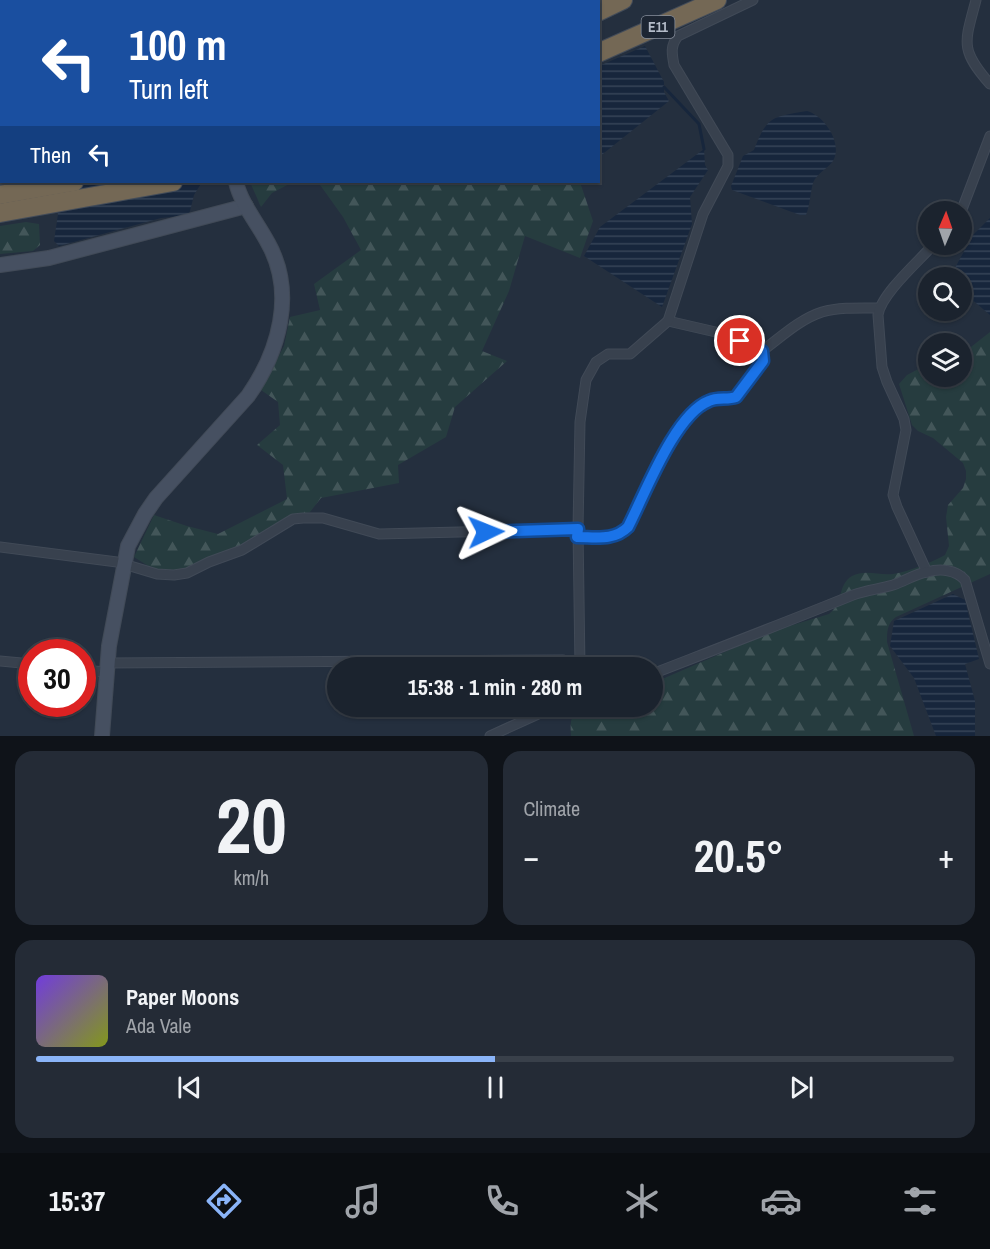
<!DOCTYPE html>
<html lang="en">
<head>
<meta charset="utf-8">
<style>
	:root { --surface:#1b232e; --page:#242b36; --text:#f1f3f6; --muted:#a0a4aa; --line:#39404a; --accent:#8ab4f8 }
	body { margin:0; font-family:"Archivo Narrow",sans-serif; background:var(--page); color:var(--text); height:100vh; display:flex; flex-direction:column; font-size:22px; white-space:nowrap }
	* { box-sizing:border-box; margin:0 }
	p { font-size:20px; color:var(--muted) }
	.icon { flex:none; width:33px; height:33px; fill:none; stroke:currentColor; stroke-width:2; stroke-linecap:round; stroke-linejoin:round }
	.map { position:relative; height:736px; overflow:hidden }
	.drawer { display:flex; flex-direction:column; gap:15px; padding:15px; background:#0f1319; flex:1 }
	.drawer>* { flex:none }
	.hud { position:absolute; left:0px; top:0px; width:600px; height:183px; box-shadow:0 2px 4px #0004,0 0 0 2px var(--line); background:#1a4fa0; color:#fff; overflow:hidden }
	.needle { width:39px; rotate:2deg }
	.controls { position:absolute; left:918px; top:201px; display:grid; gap:12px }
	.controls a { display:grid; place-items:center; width:54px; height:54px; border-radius:50%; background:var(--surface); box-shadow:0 2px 4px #0004,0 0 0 2px var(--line); font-size:30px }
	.speed { position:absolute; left:18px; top:639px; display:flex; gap:12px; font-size:30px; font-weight:700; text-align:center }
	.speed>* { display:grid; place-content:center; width:78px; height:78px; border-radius:50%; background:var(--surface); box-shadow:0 2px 4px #0004,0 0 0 2px var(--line); line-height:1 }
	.speed .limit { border:9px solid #d22; background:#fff; color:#111 }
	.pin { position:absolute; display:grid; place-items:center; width:51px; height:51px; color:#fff; margin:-26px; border:3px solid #fff; border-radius:50%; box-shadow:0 2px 6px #0007 }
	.me { position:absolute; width:66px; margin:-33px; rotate:88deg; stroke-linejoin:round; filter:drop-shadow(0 0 4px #0008) }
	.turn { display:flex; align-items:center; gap:21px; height:126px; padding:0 30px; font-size:27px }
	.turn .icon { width:78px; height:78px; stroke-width:2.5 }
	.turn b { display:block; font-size:42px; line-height:51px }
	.then { display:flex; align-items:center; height:57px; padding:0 30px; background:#0003; gap:12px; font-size:22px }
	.big { font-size:45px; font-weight:700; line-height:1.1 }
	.drawer .card { flex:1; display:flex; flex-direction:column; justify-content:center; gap:9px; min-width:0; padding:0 21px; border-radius:18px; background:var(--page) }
	.drawer .dial { align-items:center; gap:0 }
	.dial b { font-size:78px; line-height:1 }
	.song { display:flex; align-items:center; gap:18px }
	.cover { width:72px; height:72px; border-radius:9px; background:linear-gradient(135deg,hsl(260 70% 55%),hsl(70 70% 35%)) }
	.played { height:6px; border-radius:3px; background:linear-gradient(90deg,var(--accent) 50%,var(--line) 50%) }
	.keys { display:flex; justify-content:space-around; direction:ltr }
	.heat { display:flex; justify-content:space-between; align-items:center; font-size:33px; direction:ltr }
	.drawer .tiles { flex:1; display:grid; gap:15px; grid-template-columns:1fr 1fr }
	.card:last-child { grid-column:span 2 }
	.trip { position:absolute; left:327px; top:657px; width:336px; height:60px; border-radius:30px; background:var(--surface); box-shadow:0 2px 4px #0004,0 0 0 2px var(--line); font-weight:700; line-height:60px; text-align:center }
	.dock { display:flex; height:96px; justify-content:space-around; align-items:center; background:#0b0e12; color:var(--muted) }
	.dock .icon { width:42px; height:42px }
	.dock .active { color:var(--accent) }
	.dock b { font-size:27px; color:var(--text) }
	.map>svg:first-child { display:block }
	.forest { fill:url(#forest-firs) }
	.water { fill:url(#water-rules) }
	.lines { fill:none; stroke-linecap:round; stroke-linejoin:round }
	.stream { stroke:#17263c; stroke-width:3 }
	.street-casing { stroke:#414a57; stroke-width:11 }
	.secondary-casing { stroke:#414a57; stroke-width:16 }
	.highway-casing { stroke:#434c59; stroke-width:20 }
	.street { stroke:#38414e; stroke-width:9 }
	.secondary { stroke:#465061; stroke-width:14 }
	.highway { stroke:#746855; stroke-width:18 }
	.route-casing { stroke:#114b97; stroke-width:15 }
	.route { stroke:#1a73e8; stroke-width:10 }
	.labels { text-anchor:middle; stroke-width:6; stroke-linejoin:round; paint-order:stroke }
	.shield { fill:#1d2633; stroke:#878f9c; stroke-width:1.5 }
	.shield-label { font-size:14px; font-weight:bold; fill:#b4bcc9 }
</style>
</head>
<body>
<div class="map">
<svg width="990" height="736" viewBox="0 0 990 736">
	<defs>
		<pattern id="forest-firs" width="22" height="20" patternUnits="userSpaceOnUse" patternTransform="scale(1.5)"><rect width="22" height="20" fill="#263c3f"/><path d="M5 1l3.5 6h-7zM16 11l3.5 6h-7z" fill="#435659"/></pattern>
		<pattern id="water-rules" width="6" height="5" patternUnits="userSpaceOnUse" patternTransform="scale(1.5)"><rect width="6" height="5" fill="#17263c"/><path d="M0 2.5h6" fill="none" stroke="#364457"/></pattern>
	</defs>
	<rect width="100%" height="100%" fill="#242f3e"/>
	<g class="forest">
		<path d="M250 182H293L272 193 261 207Z"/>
		<path d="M318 182H580L593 221 580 258 525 236 509 291 482 351 507 361 455 407 446 437 398 465 399 483 321 498 310 512 289 517 241 546 204 559 184 571 153 569 134 557 154 515 187 526 218 534 287 499 283 465 257 445 280 425 278 402 261 390 284 346 290 317 320 310 314 284 361 250 343 217Z"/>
		<path d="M26 222 39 224 40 245 33 251 0 254V226Z"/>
		<path d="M990 332V574L896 617C887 623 887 632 887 642L914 736H571C570 720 570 715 584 707L652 706 653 683 773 631 829 614C844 603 837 585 852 576 866 569 879 576 893 574 910 571 930 563 945 555L949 546 946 517 948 505 963 488 966 479V471L963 463 933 438 918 431 912 425 899 384 907 375 928 364V376H962V354Z"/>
	</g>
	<g class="water">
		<path d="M645 46 664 82V92L669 101 599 157V66Z"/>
		<path d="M807 111C823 115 842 141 834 159 830 168 817 172 813 183 810 194 810 205 806 215H800L732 190 731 186 743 156 754 150C767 116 772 117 807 111Z"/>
		<path d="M704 149 705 165 708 170 690 197 692 224 662 307 584 256 600 227Z"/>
		<path d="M49 182H202L194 195 189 215 161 218 59 246 54 241 58 214Z"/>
		<path d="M990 218V315L962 291V278L950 277 973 235Z"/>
		<path d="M953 594 965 600 979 659 965 664 975 701V736H936L914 678 890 646 894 621Z"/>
	</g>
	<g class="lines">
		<path class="stream" d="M664 87 699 124 704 149"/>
		<defs>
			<g id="street">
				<path d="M976 0C965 42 959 49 990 84"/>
				<path d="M561 2 563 0"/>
				<path d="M961 212 990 136"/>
				<path d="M668 321 720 333 762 351C781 337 800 319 822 312 840 307 860 308 879 308"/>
				<path d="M577 537C596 537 614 541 628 527 645 494 674 415 709 401 718 397 727 400 736 397L763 361 762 351"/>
				<path d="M0 547 117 562 157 574 174 575 187 573 209 562 242 550 293 519 303 518H323L379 534 578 529"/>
				<path d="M927 572 897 507 893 495 906 430 904 419 887 382 882 367 878 315C881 294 919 261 934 244"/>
				<path d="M0 661 32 664"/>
				<path d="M107 663 563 660 572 668"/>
				<path d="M580 668 578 529 580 422 586 380 596 362 608 354H630L668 321 703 214 728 166V155L674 65C672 54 670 46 678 36L753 0"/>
				<path d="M82 670 106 672"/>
				<path d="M652 674C719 648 787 622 853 595 866 590 880 589 893 585 905 581 915 574 927 572 941 568 956 570 965 580L990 664"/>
				<path d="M490 736 556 706"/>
			</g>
			<g id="secondary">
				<path d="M502 2 504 0"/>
				<path d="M0 265 49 258 246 206"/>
				<path d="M102 736 109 646 128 546 145 514 156 498 248 396C279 352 296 293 268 243 257 222 241 204 236 182"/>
			</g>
			<g id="highway">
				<path d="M598 12 623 0"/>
				<path d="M598 53 717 0"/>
				<path d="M0 195 74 182"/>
				<path d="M0 213 173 182"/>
			</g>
		</defs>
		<use href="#street" class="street-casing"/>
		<use href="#secondary" class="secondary-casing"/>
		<use href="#highway" class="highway-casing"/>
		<use href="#street" class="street"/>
		<use href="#secondary" class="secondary"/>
		<use href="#highway" class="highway"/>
	</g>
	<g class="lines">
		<defs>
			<path id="route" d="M486 532 578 529 577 537C596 537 614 541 628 527 645 494 675 414 709 401 718 397 727 400 736 397L763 361 762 351 740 341"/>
		</defs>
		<use href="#route" class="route-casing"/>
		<use href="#route" class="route"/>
	</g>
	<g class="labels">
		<rect class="shield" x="641.5" y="16" width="33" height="22" rx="4.5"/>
		<g class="shield-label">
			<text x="658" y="32">E11</text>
		</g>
	</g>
</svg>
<div class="controls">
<a><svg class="needle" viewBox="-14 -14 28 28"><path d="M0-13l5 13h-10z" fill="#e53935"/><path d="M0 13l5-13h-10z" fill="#a0a4aa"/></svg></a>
<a><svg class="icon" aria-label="search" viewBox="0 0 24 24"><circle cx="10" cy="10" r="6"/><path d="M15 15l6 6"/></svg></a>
<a><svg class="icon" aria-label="layers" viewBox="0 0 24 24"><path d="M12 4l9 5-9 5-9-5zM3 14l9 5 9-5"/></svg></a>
</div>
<div class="speed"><div class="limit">30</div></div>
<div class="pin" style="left:740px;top:341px;background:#d93025"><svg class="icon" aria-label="arrive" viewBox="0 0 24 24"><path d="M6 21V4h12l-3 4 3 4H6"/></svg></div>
<svg class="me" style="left:486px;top:532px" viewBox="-20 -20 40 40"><path d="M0-17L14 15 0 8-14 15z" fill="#1a73e8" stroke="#fff" stroke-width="4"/></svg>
<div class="trip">15:38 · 1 min · 280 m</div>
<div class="hud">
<div class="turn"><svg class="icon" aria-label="left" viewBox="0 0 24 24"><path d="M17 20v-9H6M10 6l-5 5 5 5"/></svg><div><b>100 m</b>Turn left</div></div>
<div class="then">Then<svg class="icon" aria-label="left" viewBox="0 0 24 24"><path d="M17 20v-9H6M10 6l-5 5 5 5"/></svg></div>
</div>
</div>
<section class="drawer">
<div class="tiles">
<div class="card dial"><b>20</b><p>km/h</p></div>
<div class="card"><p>Climate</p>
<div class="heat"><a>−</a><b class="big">20.5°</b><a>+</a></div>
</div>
<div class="card">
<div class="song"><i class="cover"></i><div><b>Paper Moons</b><p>Ada Vale</p></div></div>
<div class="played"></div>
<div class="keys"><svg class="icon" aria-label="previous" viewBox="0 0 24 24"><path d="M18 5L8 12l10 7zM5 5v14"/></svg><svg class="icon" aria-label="pause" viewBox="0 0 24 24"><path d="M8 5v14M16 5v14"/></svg><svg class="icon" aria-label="next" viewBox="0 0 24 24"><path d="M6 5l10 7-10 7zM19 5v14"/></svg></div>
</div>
</div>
</section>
<nav class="dock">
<b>15:37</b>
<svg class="icon active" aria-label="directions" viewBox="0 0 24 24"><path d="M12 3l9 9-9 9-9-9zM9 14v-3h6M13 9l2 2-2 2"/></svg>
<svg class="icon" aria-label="music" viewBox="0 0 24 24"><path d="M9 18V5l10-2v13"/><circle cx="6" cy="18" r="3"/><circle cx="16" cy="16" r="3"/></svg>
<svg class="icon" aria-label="phone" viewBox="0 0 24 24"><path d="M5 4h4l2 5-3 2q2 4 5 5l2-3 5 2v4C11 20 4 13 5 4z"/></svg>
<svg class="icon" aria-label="climate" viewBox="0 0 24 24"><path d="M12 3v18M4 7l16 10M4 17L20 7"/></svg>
<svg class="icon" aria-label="car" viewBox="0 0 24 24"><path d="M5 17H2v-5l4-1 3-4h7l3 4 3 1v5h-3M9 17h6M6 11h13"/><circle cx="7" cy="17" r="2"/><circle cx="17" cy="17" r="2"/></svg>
<svg class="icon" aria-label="filters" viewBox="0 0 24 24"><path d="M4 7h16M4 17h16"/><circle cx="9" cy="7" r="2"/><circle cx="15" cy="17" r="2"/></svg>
</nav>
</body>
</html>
